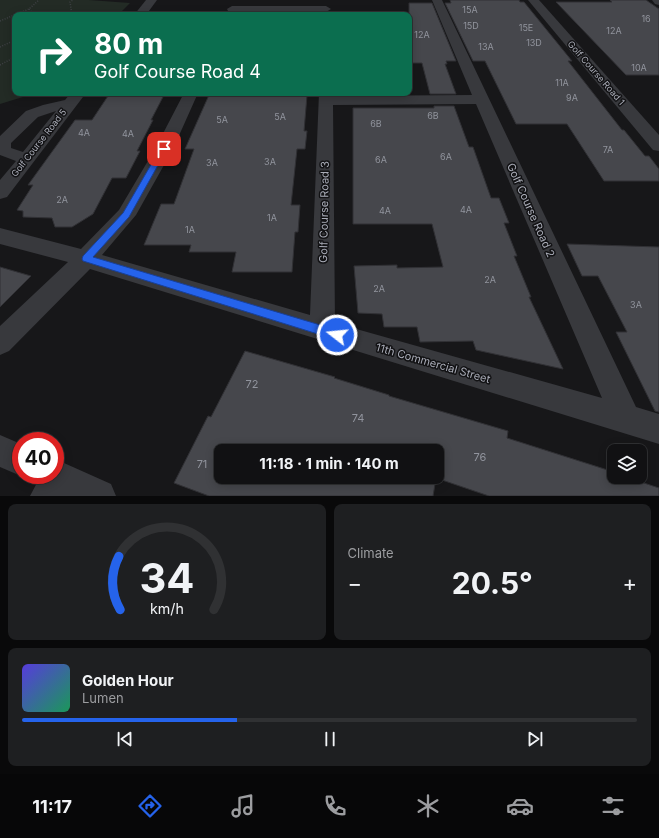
<!DOCTYPE html>
<html lang="en">
<head>
<meta charset="utf-8">
<style>
	:root { --surface:#111113; --page:#1e1f21; --text:#f1f3f6; --muted:#9c9da0; --line:#303133; --accent:#2563eb }
	body { margin:0; font-family:Inter,sans-serif; background:var(--page); color:var(--text); height:100vh; display:flex; flex-direction:column; font-size:15px; white-space:nowrap }
	* { box-sizing:border-box; margin:0 }
	p { font-size:13px; color:var(--muted) }
	.icon { flex:none; width:22px; height:22px; fill:none; stroke:currentColor; stroke-width:2; stroke-linecap:round; stroke-linejoin:round }
	.map { position:relative; height:496px; overflow:hidden }
	.drawer { display:flex; flex-direction:column; gap:8px; padding:8px; background:#09090a; flex:1 }
	.drawer>* { flex:none }
	.hud { position:absolute; left:12px; top:12px; width:400px; height:84px; border-radius:8px; box-shadow:0 2px 10px #0003,0 0 0 1px var(--line); background:#0b6e4f; color:#fff; overflow:hidden }
	.tools { position:absolute; left:607px; top:444px; display:grid; gap:8px }
	.tools a { display:grid; place-items:center; width:40px; height:40px; border-radius:8px; background:var(--surface); box-shadow:0 2px 10px #0003,0 0 0 1px var(--line); font-size:20px }
	.speed { position:absolute; left:12px; top:432px; display:flex; gap:8px; font-size:20px; font-weight:700; text-align:center }
	.speed>* { display:grid; place-content:center; width:52px; height:52px; border-radius:50%; background:var(--surface); box-shadow:0 2px 10px #0003,0 0 0 1px var(--line); line-height:1 }
	.speed .limit { border:6px solid #d22; background:#fff; color:#111 }
	.pin { position:absolute; display:grid; place-items:center; width:34px; height:34px; color:#fff; margin:-17px; border-radius:8px; box-shadow:0 2px 6px #0006 }
	.me { position:absolute; width:44px; margin:-22px; rotate:286deg; stroke-linejoin:round; filter:drop-shadow(0 0 3px #0008) }
	.turn { display:flex; align-items:center; gap:14px; height:84px; padding:0 16px; font-size:18px }
	.turn .icon { width:52px; height:52px; stroke-width:2.5 }
	.turn b { display:block; font-size:28px; line-height:34px }
	.big { font-size:30px; font-weight:700; line-height:1.1 }
	.drawer .tile { flex:1; display:flex; flex-direction:column; justify-content:center; gap:6px; min-width:0; padding:0 14px; border-radius:8px; background:var(--page) }
	.drawer .dial { align-items:center; gap:0 }
	.dial svg { height:104px; overflow:visible; fill:none; stroke:var(--line); stroke-width:7; stroke-linecap:round; text-anchor:middle }
	.dial text { fill:var(--text); stroke:none }
	.song { display:flex; align-items:center; gap:12px }
	.cover { width:48px; height:48px; border-radius:6px; background:linear-gradient(135deg,hsl(250 70% 55%),hsl(150 70% 35%)) }
	.played { height:4px; border-radius:2px; background:linear-gradient(90deg,var(--accent) 35%,var(--line) 35%) }
	.keys { display:flex; justify-content:space-around; direction:ltr }
	.heat { display:flex; justify-content:space-between; align-items:center; font-size:22px; direction:ltr }
	.drawer .tiles { flex:1; display:grid; gap:8px; grid-template-columns:1fr 1fr }
	.tile:last-child { grid-column:span 2 }
	.trip { position:absolute; left:214px; top:444px; width:230px; height:40px; border-radius:8px; background:var(--surface); box-shadow:0 2px 10px #0003,0 0 0 1px var(--line); font-weight:700; line-height:40px; text-align:center }
	.dock { display:flex; height:64px; justify-content:space-around; align-items:center; background:#070708; color:var(--muted) }
	.dock .icon { width:28px; height:28px }
	.dock .selected { color:var(--accent) }
	.dock b { font-size:18px; color:var(--text) }
	.map>svg:first-child { display:block }
	.green { fill:#232b25 }
	.building { fill:#46474c; stroke:#313135; fill-rule:evenodd }
	.lines { fill:none; stroke-linecap:round; stroke-linejoin:round }
	.path { stroke:#3e4044; stroke-width:1.5; stroke-dasharray:1 1.5; stroke-linecap:butt }
	.minor { fill:#38393d; fill-rule:evenodd }
	.route { fill:#2563eb; stroke:#184099 }
	.labels { text-anchor:middle; stroke-width:3; stroke-linejoin:round; paint-order:stroke }
	.number-label { font-size:9px; fill:#91949d }
	.far-street-label { font-size:9px; fill:#aaadb8; stroke:#121214 }
	.street-label { font-size:11px; fill:#aaadb8; stroke:#121214 }
	.near-number-label { font-size:11px; fill:#91949d }
</style>
</head>
<body>
<div class="map">
<svg width="659" height="496" viewBox="0 0 659 496">
	<rect width="100%" height="100%" fill="#171719"/>
	<path class="green" d="M0 0H89L130 3 118 15H15V93H36L0 104Z"/>
	<g class="building">
		<path d="M450 0H519L520 2H524L572 61H568L622 130H624L645 156H649L659 169V181H604L567 124H516L485 61H473L445 3H451Z"/>
		<path d="M610 0H646L659 9V75H626L556 2H612Z"/>
		<path d="M409 3H432L456 61H446L447 64H445L456 94H430L422 63H409Z"/>
		<path d="M110 93H165L151 120H153L137 151H140L126 178H112L93 214 72 227H55L52 218 23 217V211L17 210 33 185H28L75 120H92Z"/>
		<path d="M225 93H304L303 95H307L304 131H307L305 149H297L291 205H300L298 232H295L292 272H232L236 252H189L191 245H144L161 204H174L194 149H185L209 95H225Z"/>
		<path d="M434 106H454L469 147H473L491 198H499L509 223H504L517 256H514L531 297H529L563 369 476 350 473 341 420 342 417 327H384L382 314 358 313 354 266 397 265V268L443 267 432 224H353V108H434Z"/>
		<path d="M567 244 659 247V412L655 411 616 332H627L598 276H582Z"/>
		<path d="M0 267 31 276 0 307Z"/>
		<path d="M245 351 335 377 334 378 389 395V396L508 431 507 438 614 472V477H630L638 479V481L659 488V496H489L436 478 433 496H209L174 483 208 416 211 417ZM221 451H437V477H221Z"/>
	</g>
	<g class="lines">
		<g class="path">
			<path d="M29 9 34 15"/>
			<path d="M72 15 70 2 73 0"/>
			<path d="M0 21 29 9 39 0"/>
			<path d="M0 47 15 40"/>
			<path d="M0 65 15 57"/>
		</g>
		<g class="minor">
			<path d="M146 0H157L146 15H134Z"/>
			<path d="M432 0H442L636 407 659 414V444L90 269 9 351 0 355V326L68 262 0 244V228L81 249 119 210 155 149 184 93H198L173 149 136 215 102 255 310 315 319 93H333V96L472 95ZM476 104 602 398 335 323 333 105Z"/>
			<path d="M528 0H539L659 135V151L653 150Z"/>
			<path d="M652 0H659V5L655 4Z"/>
			<path d="M232 6H326L331 9 326 12 228 11 227 9Z"/>
			<path d="M71 93H86L7 197 0 199V180L16 161 0 155V136L26 111 43 105 65 100ZM56 111 23 152 11 148V143L38 117Z"/>
			<path d="M0 435 21 444V475H23L21 476 0 467Z"/>
			<path d="M55 459 111 484 116 496H30L39 479 38 475H55Z"/>
		</g>
	</g>
	<path class="route" d="M164 147 167 149 129 217 93 257 337 330 341 332 343 335 341 338 337 340 83 261 82 259 83 256 123 213 160 149Z"/>
	<g class="labels">
		<g class="number-label">
			<text x="470" y="13">15A</text>
			<text x="646" y="22">16</text>
			<text x="471" y="29">15D</text>
			<text x="526" y="31">15E</text>
			<text x="614" y="34">12A</text>
			<text x="422" y="38">12A</text>
			<text x="534" y="46">13D</text>
			<text x="486" y="50">13A</text>
			<text x="639" y="71">10A</text>
			<text x="562" y="86">11A</text>
			<text x="572" y="101">9A</text>
			<text x="433" y="119">6B</text>
			<text x="280" y="120">5A</text>
			<text x="222" y="123">5A</text>
			<text x="376" y="127">6B</text>
			<text x="84" y="136">4A</text>
			<text x="128" y="137">4A</text>
			<text x="608" y="153">7A</text>
			<text x="446" y="160">6A</text>
			<text x="381" y="163">6A</text>
			<text x="270" y="165">3A</text>
			<text x="212" y="166">3A</text>
			<text x="62" y="203">2A</text>
			<text x="466" y="213">4A</text>
			<text x="385" y="214">4A</text>
			<text x="272" y="221">1A</text>
			<text x="190" y="233">1A</text>
			<text x="490" y="283">2A</text>
			<text x="379" y="292">2A</text>
			<text x="636" y="308">3A</text>
		</g>
		<g class="far-street-label">
			<text transform="translate(596 73) rotate(49)" y="3">Golf Course Road 1</text>
			<text transform="translate(39 143) rotate(-52)" y="3">Golf Course Road 5</text>
		</g>
		<g class="street-label">
			<text transform="translate(531 210) rotate(66)" y="4">Golf Course Road 2</text>
			<text transform="translate(324 212) rotate(-89)" y="4">Golf Course Road 3</text>
			<text transform="translate(433 363) rotate(16)" y="4">11th Commercial Street</text>
		</g>
		<g class="near-number-label">
			<text x="252" y="388">72</text>
			<text x="358" y="422">74</text>
			<text x="480" y="461">76</text>
			<text x="202" y="468">71</text>
		</g>
	</g>
</svg>
<div class="tools">
<a><svg class="icon" aria-label="layers" viewBox="0 0 24 24"><path d="M12 4l9 5-9 5-9-5zM3 14l9 5 9-5"/></svg></a>
</div>
<div class="speed"><div class="limit">40</div></div>
<div class="pin" style="left:164px;top:149px;background:#d93025"><svg class="icon" aria-label="arrive" viewBox="0 0 24 24"><path d="M6 21V4h12l-3 4 3 4H6"/></svg></div>
<svg class="me" style="left:337px;top:335px" viewBox="-20 -20 40 40"><circle r="17" fill="#2563eb" stroke="#fff" stroke-width="3"/><path d="M0-11L8 9 0 5-8 9z" fill="#fff"/></svg>
<div class="trip">11:18 · 1 min · 140 m</div>
<div class="hud">
<div class="turn"><svg class="icon" aria-label="right" viewBox="0 0 24 24"><path d="M7 20v-9h11M14 6l5 5-5 5"/></svg><div><b>80 m</b>Golf Course Road 4</div></div>
</div>
</div>
<section class="drawer">
<div class="tiles">
<div class="tile dial"><svg viewBox="0 0 100 80">
<path d="M14 69A42 42 0 1 1 86 69"/>
<path d="M14 69A42 42 0 0 1 13 28" stroke="#2563eb"/>
<text x="50" y="56" font-size="32" font-weight="700">34</text>
<text x="50" y="72" font-size="11">km/h</text>
</svg></div>
<div class="tile"><p>Climate</p>
<div class="heat"><a>−</a><b class="big">20.5°</b><a>+</a></div>
</div>
<div class="tile">
<div class="song"><i class="cover"></i><div><b>Golden Hour</b><p>Lumen</p></div></div>
<div class="played"></div>
<div class="keys"><svg class="icon" aria-label="previous" viewBox="0 0 24 24"><path d="M18 5L8 12l10 7zM5 5v14"/></svg><svg class="icon" aria-label="pause" viewBox="0 0 24 24"><path d="M8 5v14M16 5v14"/></svg><svg class="icon" aria-label="next" viewBox="0 0 24 24"><path d="M6 5l10 7-10 7zM19 5v14"/></svg></div>
</div>
</div>
</section>
<nav class="dock">
<b>11:17</b>
<svg class="icon selected" aria-label="directions" viewBox="0 0 24 24"><path d="M12 3l9 9-9 9-9-9zM9 14v-3h6M13 9l2 2-2 2"/></svg>
<svg class="icon" aria-label="music" viewBox="0 0 24 24"><path d="M9 18V5l10-2v13"/><circle cx="6" cy="18" r="3"/><circle cx="16" cy="16" r="3"/></svg>
<svg class="icon" aria-label="phone" viewBox="0 0 24 24"><path d="M5 4h4l2 5-3 2q2 4 5 5l2-3 5 2v4C11 20 4 13 5 4z"/></svg>
<svg class="icon" aria-label="climate" viewBox="0 0 24 24"><path d="M12 3v18M4 7l16 10M4 17L20 7"/></svg>
<svg class="icon" aria-label="car" viewBox="0 0 24 24"><path d="M5 17H2v-5l4-1 3-4h7l3 4 3 1v5h-3M9 17h6M6 11h13"/><circle cx="7" cy="17" r="2"/><circle cx="17" cy="17" r="2"/></svg>
<svg class="icon" aria-label="filters" viewBox="0 0 24 24"><path d="M4 7h16M4 17h16"/><circle cx="9" cy="7" r="2"/><circle cx="15" cy="17" r="2"/></svg>
</nav>
</body>
</html>
